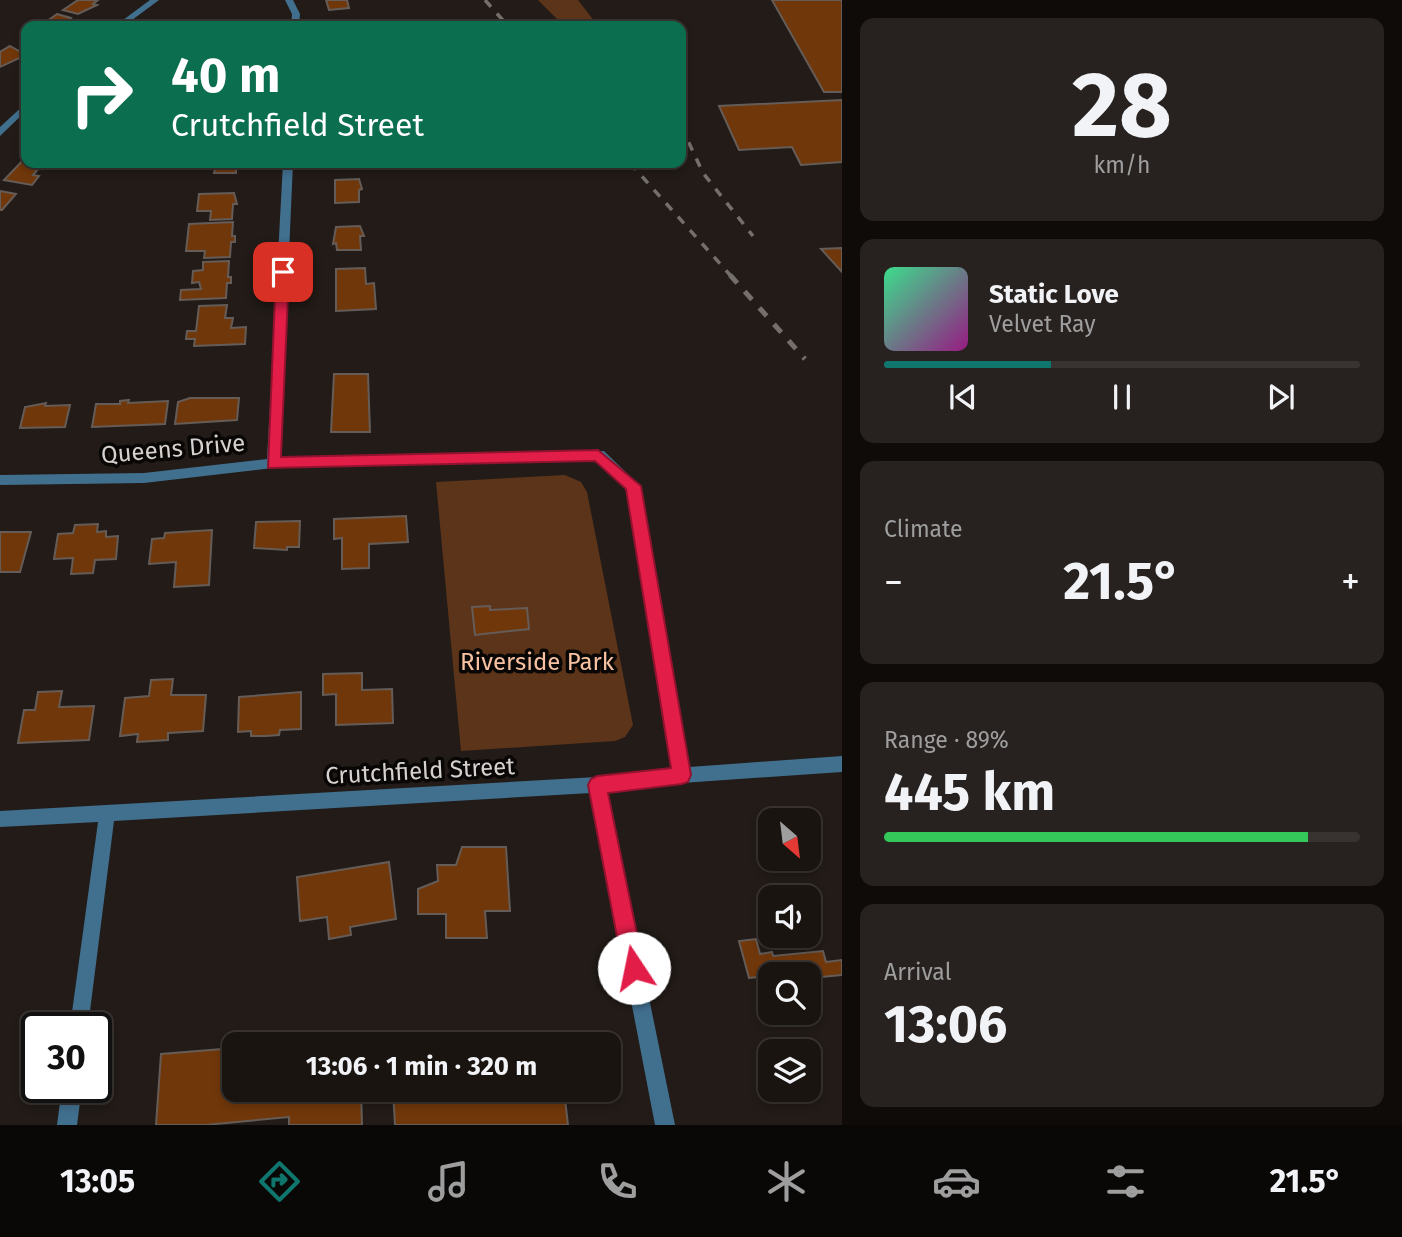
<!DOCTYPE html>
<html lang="en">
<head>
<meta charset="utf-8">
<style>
	:root { --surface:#1a1411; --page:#27211f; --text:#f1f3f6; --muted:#9f9e9f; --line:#383331; --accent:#0f766e }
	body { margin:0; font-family:"Fira Sans",sans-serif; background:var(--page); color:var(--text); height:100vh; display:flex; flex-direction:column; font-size:26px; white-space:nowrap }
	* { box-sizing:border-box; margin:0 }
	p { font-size:23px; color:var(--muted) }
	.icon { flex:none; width:38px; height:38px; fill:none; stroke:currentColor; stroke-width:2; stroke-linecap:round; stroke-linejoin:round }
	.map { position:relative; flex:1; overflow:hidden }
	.drawer { display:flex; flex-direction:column; gap:18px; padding:18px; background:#0e0b09; width:560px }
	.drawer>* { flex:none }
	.top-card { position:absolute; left:21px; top:21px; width:665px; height:147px; border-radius:14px; box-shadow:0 4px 10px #0003,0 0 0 2px var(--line); background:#0b6e4f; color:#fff; overflow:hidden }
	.needle { width:46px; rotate:152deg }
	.controls { position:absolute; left:758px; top:808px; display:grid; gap:14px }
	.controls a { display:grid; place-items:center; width:63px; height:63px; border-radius:14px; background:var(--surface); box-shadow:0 4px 10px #0003,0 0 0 2px var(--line); font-size:35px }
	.speed { position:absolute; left:21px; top:1012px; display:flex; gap:14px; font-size:35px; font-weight:700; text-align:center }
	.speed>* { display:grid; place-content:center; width:91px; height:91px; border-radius:50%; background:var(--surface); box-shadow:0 4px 10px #0003,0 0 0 2px var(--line); line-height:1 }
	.speed .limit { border:4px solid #111; border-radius:10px; background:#fff; color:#111 }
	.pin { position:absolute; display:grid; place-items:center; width:60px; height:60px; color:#fff; margin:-30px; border-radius:14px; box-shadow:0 4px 10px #0006 }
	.me { position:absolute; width:77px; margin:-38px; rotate:349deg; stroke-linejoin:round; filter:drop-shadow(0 0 5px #0008) }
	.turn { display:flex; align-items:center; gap:24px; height:147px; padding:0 35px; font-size:32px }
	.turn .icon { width:91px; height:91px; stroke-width:2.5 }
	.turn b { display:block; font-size:49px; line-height:60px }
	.big { font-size:52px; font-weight:700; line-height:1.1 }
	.drawer .tile { flex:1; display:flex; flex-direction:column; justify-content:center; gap:10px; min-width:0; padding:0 24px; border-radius:14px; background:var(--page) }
	.drawer .dial { align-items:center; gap:0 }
	.dial b { font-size:91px; line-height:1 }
	.song { display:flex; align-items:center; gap:21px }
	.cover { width:84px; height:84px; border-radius:10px; background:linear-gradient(135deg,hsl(150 70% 55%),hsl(310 70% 35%)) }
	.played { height:7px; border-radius:4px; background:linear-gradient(90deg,var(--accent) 35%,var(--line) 35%) }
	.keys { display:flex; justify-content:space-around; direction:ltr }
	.heat { display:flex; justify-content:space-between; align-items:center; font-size:38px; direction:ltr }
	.charge { height:10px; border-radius:5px; background:linear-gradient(90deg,#34c759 89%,var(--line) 0) }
	.trip { position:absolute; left:222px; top:1032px; width:399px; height:70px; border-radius:14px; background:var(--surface); box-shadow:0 4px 10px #0003,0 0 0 2px var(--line); font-weight:700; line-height:70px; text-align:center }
	.tab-bar { display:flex; height:112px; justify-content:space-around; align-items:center; background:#0a0807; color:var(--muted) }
	.tab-bar .icon { width:49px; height:49px }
	.tab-bar .active { color:var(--accent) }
	.tab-bar b { font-size:32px; color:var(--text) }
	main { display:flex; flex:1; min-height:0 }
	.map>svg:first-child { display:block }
	.green { fill:#5c341a }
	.building { fill:#70370a; stroke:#655c57; stroke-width:2 }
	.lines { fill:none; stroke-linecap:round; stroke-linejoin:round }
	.street { fill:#416f8e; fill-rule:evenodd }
	.rail-far1 { stroke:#756f6b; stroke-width:3.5; stroke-dasharray:9 9; stroke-linecap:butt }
	.rail { stroke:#756f6b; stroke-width:5; stroke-dasharray:11 11; stroke-linecap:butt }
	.route { fill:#e11d48; stroke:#92132f; stroke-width:2 }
	.labels { text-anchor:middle; stroke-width:7; stroke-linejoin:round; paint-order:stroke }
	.street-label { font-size:24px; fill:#d6d1ce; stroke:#090705 }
	.park-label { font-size:24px; fill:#f8c2a2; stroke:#090705 }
</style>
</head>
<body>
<main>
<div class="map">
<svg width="842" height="1125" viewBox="0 0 842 1125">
	<rect width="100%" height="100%" fill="#221b17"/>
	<g class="green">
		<path d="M538 0H578L598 26H564Z"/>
		<path d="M565 475 581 482 587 492 633 725 625 737 615 741 461 751 436 482Z"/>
	</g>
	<g class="building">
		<path d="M78 0H98L93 4 97 5 78 14 63 10Z"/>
		<path d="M326 0H347L349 8 329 10Z"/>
		<path d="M772 0H842V92H824Z"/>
		<path d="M57 14 71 18 65 23H55L62 26H40Z"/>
		<path d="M10 46 26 55 0 67V52Z"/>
		<path d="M842 100V162L801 165 792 147 739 150 719 106Z"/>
		<path d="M25 158 26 163H43L33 175 39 176 32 185 4 180Z"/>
		<path d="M215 163H240V167L236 168V173H214L215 169H211Z"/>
		<path d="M359 179 362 189 359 190V202L335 203V180Z"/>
		<path d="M0 191 16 194 2 210H0Z"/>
		<path d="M234 193 237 204H233L232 219 210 220 211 211H197L199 194Z"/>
		<path d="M233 222 232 236H235V242H231L230 257 204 258 205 251H186L189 224Z"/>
		<path d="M360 226 364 236H360L361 250H337L336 243 333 244 336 227Z"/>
		<path d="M842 248V272L821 249Z"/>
		<path d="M229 261 228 277H231V283H227L226 298 180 300 181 290 201 289 199 282 192 283 193 271 203 270V262Z"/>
		<path d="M365 268 366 284 374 283 376 309 336 311V269Z"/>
		<path d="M227 305 225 318H233L231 328 246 327 245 344 194 346 195 339H186L187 331H196L199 306Z"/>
		<path d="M334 374H368L370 432H331Z"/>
		<path d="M190 398H239L237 420 175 424 178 402Z"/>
		<path d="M129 400 128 403 168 401 165 424 92 427 96 404H120V401Z"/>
		<path d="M46 403 45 406 70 405 65 427 20 428 25 407Z"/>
		<path d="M406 516 408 542 369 544V568L342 569V538L334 539V519Z"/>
		<path d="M300 521 299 547H287V550L254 548 256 522Z"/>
		<path d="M98 524 97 532 106 531V537L118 536 116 559 95 560 93 573 71 574 73 558 54 559 58 534 73 533 75 525Z"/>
		<path d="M212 530 209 585 174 587 176 562 149 564 152 539 164 538 165 533Z"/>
		<path d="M0 532H31L20 572H0Z"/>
		<path d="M490 606V610L527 608 529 629 475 635 472 607Z"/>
		<path d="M362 673V690L392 689 393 723 336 725V694L323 695V674Z"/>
		<path d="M173 679 171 695H206L203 731 168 733V740L137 742 138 734 120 736 125 698 149 696 151 680Z"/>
		<path d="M62 691 59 707 94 706 89 740 18 743 24 710H35L38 692Z"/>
		<path d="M301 692V729L280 730 279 735 266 736H251V731L238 732 239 697Z"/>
		<path d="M462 847H506L510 911H485L487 938H446V914H418V889L438 881 437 865H456Z"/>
		<path d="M389 862 396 919 350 927 351 935 329 939 327 917 300 921 297 877Z"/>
		<path d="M756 939 760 954 772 952 773 956 823 951 826 962 842 960V975L811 978 809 972 749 978 739 941Z"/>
		<path d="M360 1037V1045H266Z"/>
		<path d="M234 1048V1090H361L362 1125H289V1117L205 1125H156L161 1054Z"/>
		<path d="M393 1090H564L568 1125H395Z"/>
	</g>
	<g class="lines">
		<g class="street">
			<path d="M150 0H159L124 26H115Z"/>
			<path d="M285 0H293L300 14 299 26H291L292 14Z"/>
			<path d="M26 103V111L0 136V127Z"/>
			<path d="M283 163H293L280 458 604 451 640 486 689 767 842 756V772L682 783 607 792 675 1125H655L591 793 114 821 88 1027H70L98 822 0 827V811L597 777 673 768 627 488 596 460 273 468 144 483 0 485V475L144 473 267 459Z"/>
			<path d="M62 1087H82L77 1125H57Z"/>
		</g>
		<g class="rail-far1">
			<path d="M485 0 508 26"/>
			<path d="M681 126 703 173 753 236"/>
			<path d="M630 163 731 276"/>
		</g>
		<path class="rail" d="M730 275 805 359"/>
	</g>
	<path class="route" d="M283 268 289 272 281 457 598 450 641 486 691 775 688 782 682 784 608 793 644 968 641 976 634 979 626 976 623 968 588 785 591 779 597 776 671 768 626 489 595 461 268 468 276 272Z"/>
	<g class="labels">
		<g class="street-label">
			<text transform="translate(173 449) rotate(-5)" y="8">Queens Drive</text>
			<text transform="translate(420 771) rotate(-3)" y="8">Crutchfield Street</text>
		</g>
		<g class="park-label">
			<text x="537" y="670">Riverside Park</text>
		</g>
	</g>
</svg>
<div class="controls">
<a><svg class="needle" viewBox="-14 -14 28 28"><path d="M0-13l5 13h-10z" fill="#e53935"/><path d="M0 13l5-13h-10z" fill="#9f9e9f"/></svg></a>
<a><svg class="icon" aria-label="sound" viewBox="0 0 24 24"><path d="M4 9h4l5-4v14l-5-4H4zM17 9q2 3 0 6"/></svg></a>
<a><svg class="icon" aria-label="search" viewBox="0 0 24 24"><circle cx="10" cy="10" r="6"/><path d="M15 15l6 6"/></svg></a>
<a><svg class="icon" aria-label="layers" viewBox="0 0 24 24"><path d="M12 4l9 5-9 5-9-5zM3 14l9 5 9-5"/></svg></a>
</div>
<div class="speed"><div class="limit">30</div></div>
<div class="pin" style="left:283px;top:272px;background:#d93025"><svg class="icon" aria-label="arrive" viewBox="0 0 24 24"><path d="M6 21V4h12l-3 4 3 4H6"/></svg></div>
<svg class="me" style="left:634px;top:968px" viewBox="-20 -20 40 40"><circle r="19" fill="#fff"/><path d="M0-13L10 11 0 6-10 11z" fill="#e11d48"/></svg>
<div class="trip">13:06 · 1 min · 320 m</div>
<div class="top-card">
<div class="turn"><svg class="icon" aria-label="right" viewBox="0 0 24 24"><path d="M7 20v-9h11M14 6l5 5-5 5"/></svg><div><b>40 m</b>Crutchfield Street</div></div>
</div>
</div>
<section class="drawer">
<div class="tile dial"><b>28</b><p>km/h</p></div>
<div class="tile">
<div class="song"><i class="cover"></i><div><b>Static Love</b><p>Velvet Ray</p></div></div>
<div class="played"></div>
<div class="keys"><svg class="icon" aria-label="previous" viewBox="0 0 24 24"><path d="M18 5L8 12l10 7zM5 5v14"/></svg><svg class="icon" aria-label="pause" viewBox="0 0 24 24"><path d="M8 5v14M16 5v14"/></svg><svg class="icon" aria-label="next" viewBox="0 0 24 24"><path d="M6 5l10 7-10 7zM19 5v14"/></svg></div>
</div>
<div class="tile"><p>Climate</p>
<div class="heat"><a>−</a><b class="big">21.5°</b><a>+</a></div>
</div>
<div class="tile"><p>Range · 89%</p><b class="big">445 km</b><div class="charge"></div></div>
<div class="tile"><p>Arrival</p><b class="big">13:06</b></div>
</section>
</main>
<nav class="tab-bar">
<b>13:05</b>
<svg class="icon active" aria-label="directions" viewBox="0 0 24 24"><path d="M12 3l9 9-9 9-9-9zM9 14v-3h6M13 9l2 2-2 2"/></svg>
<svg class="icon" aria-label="music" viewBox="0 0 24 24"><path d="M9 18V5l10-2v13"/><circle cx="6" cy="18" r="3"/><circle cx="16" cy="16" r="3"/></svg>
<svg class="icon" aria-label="phone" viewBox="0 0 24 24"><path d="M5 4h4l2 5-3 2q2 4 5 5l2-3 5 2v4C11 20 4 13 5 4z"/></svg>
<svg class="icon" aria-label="climate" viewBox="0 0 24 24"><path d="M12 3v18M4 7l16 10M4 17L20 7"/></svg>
<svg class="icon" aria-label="car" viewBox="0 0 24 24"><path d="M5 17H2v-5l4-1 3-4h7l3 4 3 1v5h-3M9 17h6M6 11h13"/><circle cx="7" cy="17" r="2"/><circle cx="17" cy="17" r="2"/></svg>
<svg class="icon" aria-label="filters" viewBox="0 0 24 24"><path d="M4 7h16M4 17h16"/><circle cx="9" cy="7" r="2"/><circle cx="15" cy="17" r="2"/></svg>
<b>21.5°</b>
</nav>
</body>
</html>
